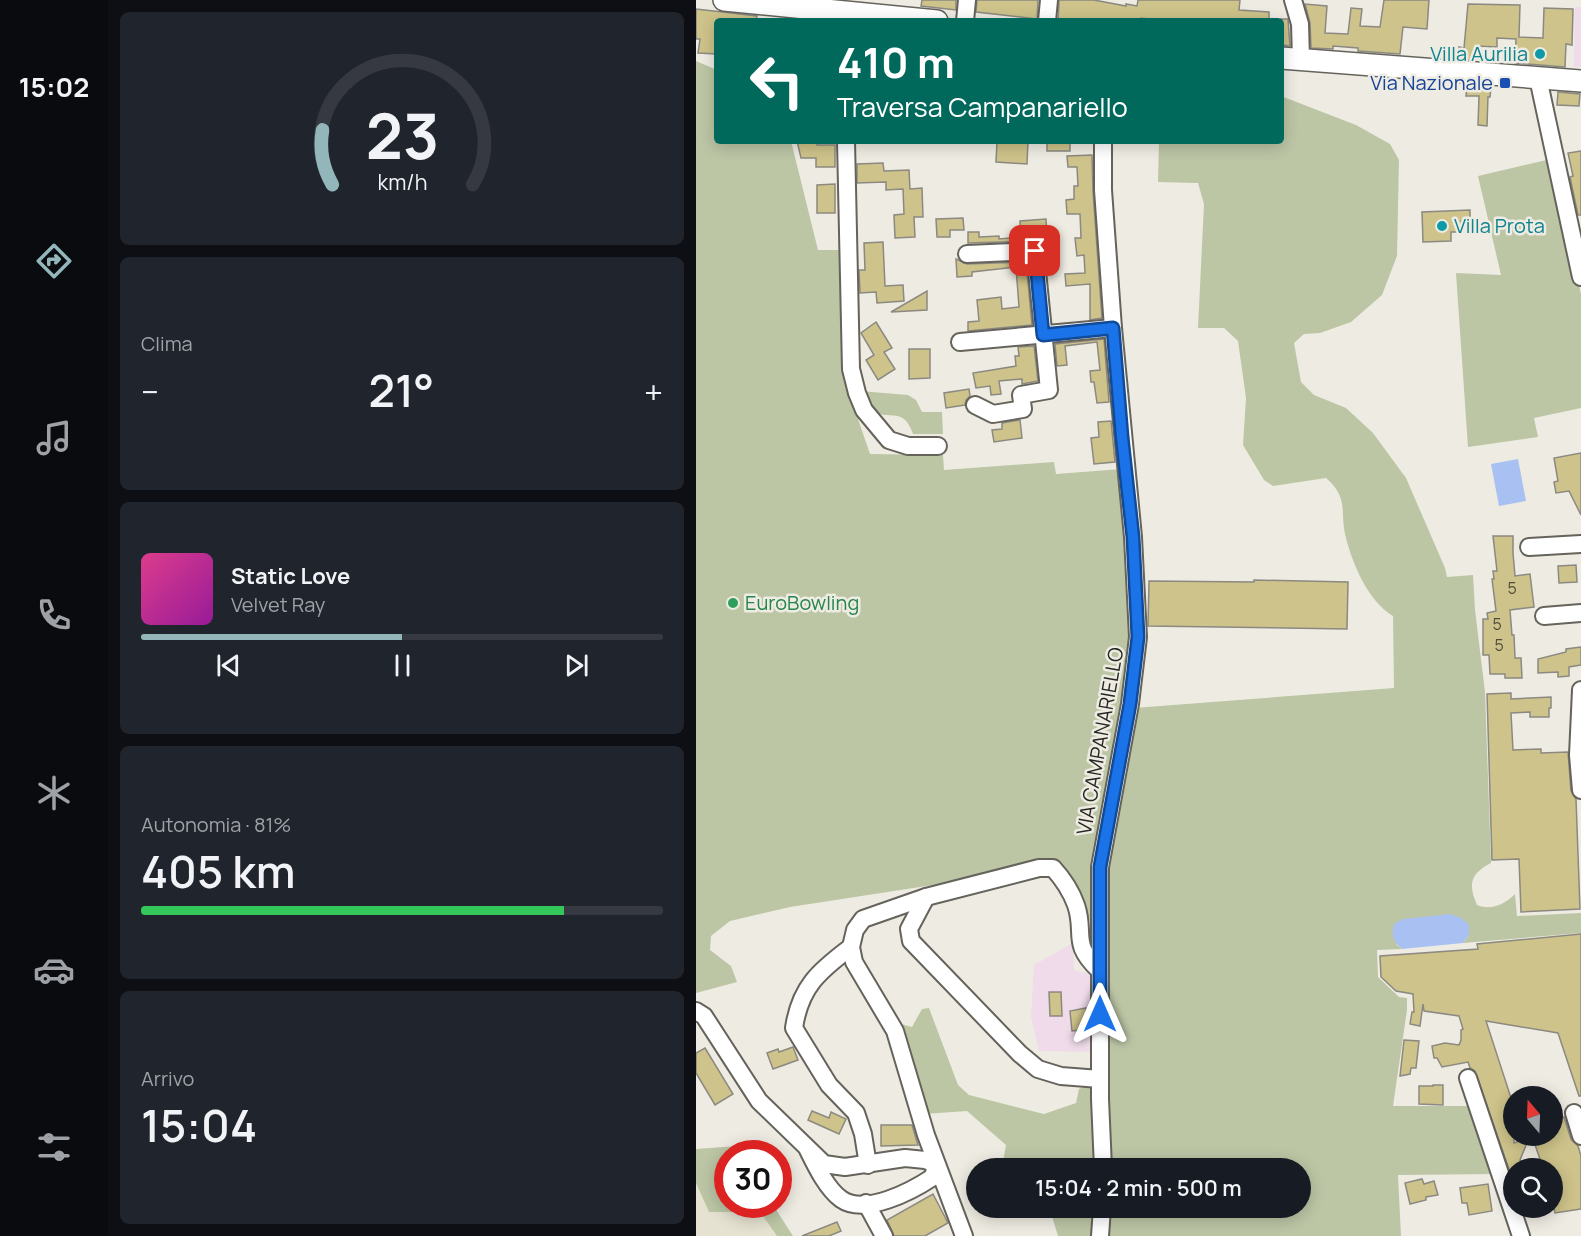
<!DOCTYPE html>
<html lang="it">
<head>
<meta charset="utf-8">
<style>
	:root { --surface:#171b24; --page:#20242c; --text:#f1f3f6; --muted:#9ea1a6; --line:#363941; --accent:#93b6ba }
	body { margin:0; font-family:Manrope,sans-serif; background:var(--page); color:var(--text); height:100vh; display:flex; flex-direction:column; font-size:22px; white-space:nowrap }
	* { box-sizing:border-box; margin:0 }
	p { font-size:20px; color:var(--muted) }
	.icon { flex:none; width:33px; height:33px; fill:none; stroke:currentColor; stroke-width:2; stroke-linecap:round; stroke-linejoin:round }
	.map { position:relative; flex:1; overflow:hidden }
	.sheet { display:flex; flex-direction:column; gap:12px; padding:12px; background:#0d0f14; width:588px }
	.sheet>* { flex:none }
	.guide { position:absolute; left:18px; top:18px; width:570px; height:126px; border-radius:6px; box-shadow:0 3px 15px #0003; background:#00695c; color:#fff; overflow:hidden }
	.needle { width:39px; rotate:341deg }
	.fabs { position:absolute; left:807px; top:1086px; display:grid; gap:12px }
	.fabs a { display:grid; place-items:center; width:60px; height:60px; border-radius:50%; background:var(--surface); box-shadow:0 3px 15px #0003; font-size:30px }
	.speed { position:absolute; left:18px; top:1140px; display:flex; gap:12px; font-size:30px; font-weight:700; text-align:center }
	.speed>* { display:grid; place-content:center; width:78px; height:78px; border-radius:50%; background:var(--surface); box-shadow:0 3px 15px #0003; line-height:1 }
	.speed .limit { border:9px solid #d22; background:#fff; color:#111 }
	.pin { position:absolute; display:grid; place-items:center; width:51px; height:51px; color:#fff; margin:-26px; border-radius:12px; box-shadow:0 3px 9px #0006 }
	.me { position:absolute; width:66px; margin:-33px; rotate:0deg; stroke-linejoin:round; filter:drop-shadow(0 0 4px #0008) }
	.turn { display:flex; align-items:center; gap:21px; height:126px; padding:0 24px; font-size:27px }
	.turn .icon { width:78px; height:78px; stroke-width:2.5 }
	.turn b { display:block; font-size:42px; line-height:51px }
	.big { font-size:45px; font-weight:600; line-height:1.1 }
	.sheet .card { flex:1; display:flex; flex-direction:column; justify-content:center; gap:9px; min-width:0; padding:0 21px; border-radius:9px; background:var(--page) }
	.sheet .dial { align-items:center; gap:0 }
	.dial svg { height:156px; overflow:visible; fill:none; stroke:var(--line); stroke-width:7; stroke-linecap:round; text-anchor:middle }
	.dial text { fill:var(--text); stroke:none }
	.song { display:flex; align-items:center; gap:18px }
	.cover { width:72px; height:72px; border-radius:9px; background:linear-gradient(135deg,hsl(330 70% 55%),hsl(300 70% 35%)) }
	.played { height:6px; border-radius:3px; background:linear-gradient(90deg,var(--accent) 50%,var(--line) 50%) }
	.keys { display:flex; justify-content:space-around; direction:ltr }
	.heat { display:flex; justify-content:space-between; align-items:center; font-size:33px; direction:ltr }
	.charge { height:9px; border-radius:4px; background:linear-gradient(90deg,#34c759 81%,var(--line) 0) }
	.trip { position:absolute; left:270px; top:1158px; width:345px; height:60px; border-radius:30px; background:var(--surface); box-shadow:0 3px 15px #0003; font-weight:600; line-height:60px; text-align:center }
	main { display:flex; flex:1; min-height:0 }
	.dock { display:flex; flex-direction:column; width:108px; justify-content:space-around; align-items:center; background:#090b0e; color:var(--muted) }
	.dock .icon { width:42px; height:42px }
	.dock .selected { color:var(--accent) }
	.dock b { font-size:27px; color:var(--text) }
	.map>svg:first-child { display:block }
	.commercial { fill:#efdbea }
	.built { fill:#e5e2d1 }
	.green { fill:#bcc6a5 }
	.water { fill:#a8c1f2 }
	.building { fill:#cec38a; stroke:#8b8981; stroke-width:1.5 }
	.lines { fill:none; stroke-linecap:round; stroke-linejoin:round }
	.minor-casing { stroke:#65635b; stroke-width:20 }
	.major-casing { stroke:#65635b; stroke-width:24 }
	.minor { stroke:#fff; stroke-width:16 }
	.major { stroke:#fff; stroke-width:21 }
	.route-casing { stroke:#114b97; stroke-width:15 }
	.route { stroke:#1a73e8; stroke-width:10 }
	.culture-dot { fill:#0f9aa8; stroke:#eeece2; stroke-width:2 }
	.transit-dot { fill:#1a4fb4; stroke:#eeece2; stroke-width:2 }
	.leisure-dot { fill:#2e9e5b; stroke:#eeece2; stroke-width:2 }
	.labels { text-anchor:middle; stroke-width:5; stroke-linejoin:round; paint-order:stroke }
	.number-label { font-size:16px; fill:#504d3c }
	.culture-label { font-size:20px; fill:#0d838f; stroke:#eeece2; text-anchor:end }
	.transit-label { font-size:20px; fill:#164399; stroke:#eeece2; text-anchor:end }
	.leisure-label { font-size:20px; fill:#27864d; stroke:#eeece2; text-anchor:start }
	.street-label { font-size:20px; fill:#262622; stroke:#eeece2 }
</style>
</head>
<body>
<main>
<nav class="dock">
<b>15:02</b>
<svg class="icon selected" aria-label="directions" viewBox="0 0 24 24"><path d="M12 3l9 9-9 9-9-9zM9 14v-3h6M13 9l2 2-2 2"/></svg>
<svg class="icon" aria-label="music" viewBox="0 0 24 24"><path d="M9 18V5l10-2v13"/><circle cx="6" cy="18" r="3"/><circle cx="16" cy="16" r="3"/></svg>
<svg class="icon" aria-label="phone" viewBox="0 0 24 24"><path d="M5 4h4l2 5-3 2q2 4 5 5l2-3 5 2v4C11 20 4 13 5 4z"/></svg>
<svg class="icon" aria-label="climate" viewBox="0 0 24 24"><path d="M12 3v18M4 7l16 10M4 17L20 7"/></svg>
<svg class="icon" aria-label="car" viewBox="0 0 24 24"><path d="M5 17H2v-5l4-1 3-4h7l3 4 3 1v5h-3M9 17h6M6 11h13"/><circle cx="7" cy="17" r="2"/><circle cx="17" cy="17" r="2"/></svg>
<svg class="icon" aria-label="filters" viewBox="0 0 24 24"><path d="M4 7h16M4 17h16"/><circle cx="9" cy="7" r="2"/><circle cx="15" cy="17" r="2"/></svg>
</nav>
<section class="sheet">
<div class="card dial"><svg viewBox="0 0 100 80">
<path d="M14 69A42 42 0 1 1 86 69"/>
<path d="M14 69A42 42 0 0 1 9 41" stroke="#93b6ba"/>
<text x="50" y="56" font-size="32" font-weight="700">23</text>
<text x="50" y="72" font-size="11">km/h</text>
</svg></div>
<div class="card"><p>Clima</p>
<div class="heat"><a>−</a><b class="big">21°</b><a>+</a></div>
</div>
<div class="card">
<div class="song"><i class="cover"></i><div><b>Static Love</b><p>Velvet Ray</p></div></div>
<div class="played"></div>
<div class="keys"><svg class="icon" aria-label="previous" viewBox="0 0 24 24"><path d="M18 5L8 12l10 7zM5 5v14"/></svg><svg class="icon" aria-label="pause" viewBox="0 0 24 24"><path d="M8 5v14M16 5v14"/></svg><svg class="icon" aria-label="next" viewBox="0 0 24 24"><path d="M6 5l10 7-10 7zM19 5v14"/></svg></div>
</div>
<div class="card"><p>Autonomia · 81%</p><b class="big">405 km</b><div class="charge"></div></div>
<div class="card"><p>Arrivo</p><b class="big">15:04</b></div>
</section>
<div class="map">
<svg width="885" height="1236" viewBox="0 0 885 1236">
	<rect width="100%" height="100%" fill="#eeece2"/>
	<g class="commercial">
		<path d="M879 7H885V67H878Z"/>
		<path d="M377 943 378 970 397 975V1052L343 1051 335 1017 338 965Z"/>
	</g>
	<path class="built" d="M0 1183 13 1212H41L59 1205 81 1236H0Z"/>
	<g class="green">
		<path d="M0 61 21 70V141H95L122 250H148L152 390 174 454 247 455 248 470 358 462 360 474 426 469 438 634 397 931 386 898 371 874 263 881 94 907 34 921 15 936 14 950 35 966 41 982 0 993Z"/>
		<path d="M585 96 660 125 694 144 703 160 701 256 686 295 655 322 624 333 608 334 598 343 605 382 618 395 650 408 677 433 710 478 749 568 751 577 777 575 779 610 789 692 795 863C774 874 772 884 781 905 795 911 809 904 819 894L821 916 885 913V933L767 943 773 935 700 944 706 949 681 950 682 977 703 997 711 998V1010L697 1106H778L801 1174 702 1175 705 1236H408L410 1208H604V1168H411L409 875 438 708 698 688 697 616C672 601 657 565 650 538 643 512 654 499 630 478L577 486 568 480 547 445 550 398 542 341 528 328H502L508 204 502 183 462 182 463 141H585Z"/>
		<path d="M855 159 885 294V408L838 418 842 437 772 447 760 273 805 275 782 176Z"/>
		<path d="M164 391 212 395 220 400 226 412H246L247 434H217C207 405 194 422 179 411 172 406 168 398 164 391Z"/>
		<path d="M233 1008 262 1085 273 1095 348 1114 380 1103 383 1089 397 1083 402 1168H306L310 1145 271 1111 228 1114 201 1023 216 1027 226 1009Z"/>
		<path d="M41 1146 45 1153 32 1154V1204L77 1205 97 1236H81L59 1205 41 1212H13L0 1183V1149Z"/>
		<path d="M339 1208H401L399 1236H362L355 1213Z"/>
	</g>
	<g class="water">
		<path d="M822 459 830 501 803 506 795 464Z"/>
		<path d="M754 914 765 918 773 925V935L767 943 706 949C697 942 695 935 698 924L707 919Z"/>
	</g>
	<g class="building">
		<path d="M226 0H260V10L225 6Z"/>
		<path d="M281 0H342L341 19 280 12Z"/>
		<path d="M363 0H398L430 6V4L441 6 442 0H544L543 10 573 12V21H474L445 18 446 21H362Z"/>
		<path d="M688 0H733L731 29 707 27 704 54 662 51V48L637 46V49L615 48 614 23 609 4 631 6 629 33 652 34 655 8 666 9 664 26 684 27Z"/>
		<path d="M772 4 824 5 823 37 847 38 848 8 877 9 876 45 870 44 869 67 819 63 820 39 801 38V47L780 46 779 60 762 59 763 47 768 48Z"/>
		<path d="M0 9 61 16 60 21H21V54L2 53 4 39H0Z"/>
		<path d="M585 19H592L594 46 585 45Z"/>
		<path d="M771 85 795 87 794 97H792L791 126 782 125 783 96H770Z"/>
		<path d="M862 92 884 94 883 106 861 105Z"/>
		<path d="M101 141H121V145H139V167H120V158H105Z"/>
		<path d="M322 141H332L331 164 300 162 301 142 322 143Z"/>
		<rect x="351" y="141" width="23" height="10"/>
		<path d="M885 151V215H882L874 177 877 176 872 153Z"/>
		<path d="M396 155 397 191 406 318 394 320V284L370 286 369 274 389 273 388 255 381 256 379 238H385L384 214H371L370 200 378 199V186H382L381 167H372L371 156Z"/>
		<path d="M187 163 188 171 213 170 214 189 226 188 227 217H218L219 237 199 238 198 215 208 214 207 189 190 190V182L161 183V164Z"/>
		<path d="M139 184V213H121V185Z"/>
		<path d="M774 210V221H765V232H755V241L727 242 726 212Z"/>
		<path d="M267 218 268 230H254V237H241L240 219Z"/>
		<path d="M350 219 353 269H351L348 246 343 241 272 243V232H283V237L303 236V239L325 237 324 221Z"/>
		<path d="M187 242 189 286 207 285 208 301 181 303 180 292 164 293 163 270H169L168 243Z"/>
		<path d="M260 259 271 264 330 262 336 325 272 331V322L283 321 281 300 305 297 306 309 323 307 320 267 276 272V276L261 277Z"/>
		<path d="M231 291V310L195 312Z"/>
		<path d="M180 322 196 348 188 352 199 369 182 380 170 360 178 355 165 333Z"/>
		<path d="M408 339 413 402 401 403 398 382H395L394 371 404 370 401 342 369 346 371 365 361 366 359 344Z"/>
		<path d="M338 346 342 381 326 384V379L303 381 305 394 295 395 294 386 280 388 277 373 320 366 319 356H323L322 347Z"/>
		<path d="M213 349H234V378L213 379Z"/>
		<path d="M273 389 274 396 270 400 269 405 250 408 248 393Z"/>
		<path d="M324 420 326 438 298 442 296 430 306 429V423Z"/>
		<path d="M415 421 419 462 398 464 395 438 403 437 402 422Z"/>
		<path d="M885 453V515L873 491 860 493 858 482 862 481 858 458Z"/>
		<path d="M797 536H817V553L819 576 834 574 838 607 814 610 816 635H818L819 658H825L826 678H809V674H794L793 655H787V619H792L791 613 800 611 796 579H798L797 571H801Z"/>
		<path d="M880 565 881 582 863 583 862 566Z"/>
		<path d="M558 580 652 582 651 629 452 626 453 581 558 582Z"/>
		<path d="M885 647V665L873 667V676L862 677V672L842 673V659L870 652V649Z"/>
		<path d="M815 693V699L855 697V708H853V717H834V712L815 713 817 750 845 749V753L872 752 875 791 880 799 884 909 825 912 823 859 796 860 791 694Z"/>
		<path d="M885 934V1096H883L862 1033 790 1021 818 1107V1143L833 1138 824 1160 827 1167 818 1168 814 1172 779 1071 774 1068 772 1062 746 1067 741 1058H738L736 1046 749 1043 763 1045 765 1040V1030L767 1029 763 1016 728 1011 727 1004 724 1026 714 1024 716 1012H718L717 994 700 991 685 977 684 956 782 949 781 944Z"/>
		<path d="M353 992H365L366 1016H354Z"/>
		<path d="M390 1008 393 1029 376 1031 374 1011Z"/>
		<path d="M708 1040 723 1041 720 1068H715L714 1074 704 1076Z"/>
		<path d="M97 1047 102 1060 77 1069 71 1053 82 1049 83 1052Z"/>
		<path d="M9 1048 37 1094 19 1105 0 1073V1053Z"/>
		<path d="M737 1085H747V1105L723 1104V1086H737Z"/>
		<path d="M116 1111 133 1118 135 1112 150 1119 143 1134 112 1120Z"/>
		<path d="M868 1117 875 1139 882 1146 885 1156V1209L859 1213 856 1201V1168H847L836 1136H856V1127L862 1125 861 1120Z"/>
		<path d="M185 1125H216L222 1145 185 1146Z"/>
		<path d="M726 1179 728 1184 738 1181 742 1195 730 1197V1200L714 1204 709 1183Z"/>
		<path d="M792 1184 796 1211 773 1215 771 1203H766L764 1188Z"/>
		<path d="M237 1194 252 1223 229 1236H198L191 1220Z"/>
		<path d="M141 1222 145 1231 133 1236H106Z"/>
	</g>
	<g class="lines">
		<defs>
			<g id="minor">
				<path d="M597 0 604 24 605 60"/>
				<path d="M269 21 271 0"/>
				<path d="M351 21 353 0"/>
				<path d="M842 78 885 277"/>
				<path d="M150 141 155 369 161 393 168 410 193 440 212 446H242"/>
				<path d="M271 254 339 251 353 390 325 395 327 409 297 414 279 405"/>
				<path d="M264 342 417 328"/>
				<path d="M833 547 885 544"/>
				<path d="M848 616 885 613"/>
				<path d="M885 690 882 755 885 790"/>
				<path d="M230 897 213 929 215 941 324 1054 342 1069 365 1076 404 1079"/>
				<path d="M155 947C123 971 104 987 98 1028L133 1085 160 1113 167 1134 172 1165"/>
				<path d="M0 1011 8 1016 63 1101 128 1164 149 1167 209 1158 229 1160 240 1164 237 1177C216 1191 169 1216 145 1199 130 1188 119 1164 111 1148"/>
				<path d="M772 1078 825 1236"/>
				<path d="M878 1113 885 1136"/>
				<path d="M407 1168 404 1099V867L434 704 442 637 437 537 417 328 407 190V141"/>
				<path d="M170 1203 188 1236"/>
				<path d="M268 1236 230 1135 199 1031 158 962 155 947 159 930 167 919 230 897 343 868H357C367 879 375 891 380 905 390 934 374 943 403 970"/>
				<path d="M404 1236 406 1208"/>
			</g>
			<g id="major">
				<path d="M28 0 241 21"/>
				<path d="M585 58 885 81"/>
			</g>
		</defs>
		<use href="#minor" class="minor-casing"/>
		<use href="#major" class="major-casing"/>
		<use href="#minor" class="minor"/>
		<use href="#major" class="major"/>
	</g>
	<g class="lines">
		<defs>
			<path id="route" d="M339 251 347 335 417 328 426 437 437 537 442 637 434 704 404 867V1014"/>
		</defs>
		<use href="#route" class="route-casing"/>
		<use href="#route" class="route"/>
	</g>
	<g class="culture-dot">
		<circle cx="844" cy="54" r="6"/>
		<circle cx="746" cy="226" r="6"/>
	</g>
	<rect class="transit-dot" x="803" y="77" width="12" height="12" rx="3"/>
	<circle class="leisure-dot" cx="37" cy="603" r="6"/>
	<g class="labels">
		<g class="number-label">
			<text x="816" y="594">5</text>
			<text x="801" y="630">5</text>
			<text x="803" y="651">5</text>
		</g>
		<g class="culture-label">
			<text x="832" y="61">Villa Aurilia</text>
			<text x="758" y="233" text-anchor="start">Villa Prota</text>
		</g>
		<g class="transit-label">
			<text x="797" y="90">Via Nazionale</text>
		</g>
		<g class="leisure-label">
			<text x="49" y="610">EuroBowling</text>
		</g>
		<g class="street-label">
			<text transform="translate(404 741) rotate(-80)" y="7">VIA CAMPANARIELLO</text>
		</g>
	</g>
</svg>
<div class="fabs">
<a><svg class="needle" viewBox="-14 -14 28 28"><path d="M0-13l5 13h-10z" fill="#e53935"/><path d="M0 13l5-13h-10z" fill="#9ea1a6"/></svg></a>
<a><svg class="icon" aria-label="search" viewBox="0 0 24 24"><circle cx="10" cy="10" r="6"/><path d="M15 15l6 6"/></svg></a>
</div>
<div class="speed"><div class="limit">30</div></div>
<div class="pin" style="left:339px;top:251px;background:#d93025"><svg class="icon" aria-label="arrive" viewBox="0 0 24 24"><path d="M6 21V4h12l-3 4 3 4H6"/></svg></div>
<svg class="me" style="left:404px;top:1014px" viewBox="-20 -20 40 40"><path d="M0-17L14 15 0 8-14 15z" fill="#1a73e8" stroke="#fff" stroke-width="4"/></svg>
<div class="trip">15:04 · 2 min · 500 m</div>
<div class="guide">
<div class="turn"><svg class="icon" aria-label="left" viewBox="0 0 24 24"><path d="M17 20v-9H6M10 6l-5 5 5 5"/></svg><div><b>410 m</b>Traversa Campanariello</div></div>
</div>
</div>
</main>
</body>
</html>
